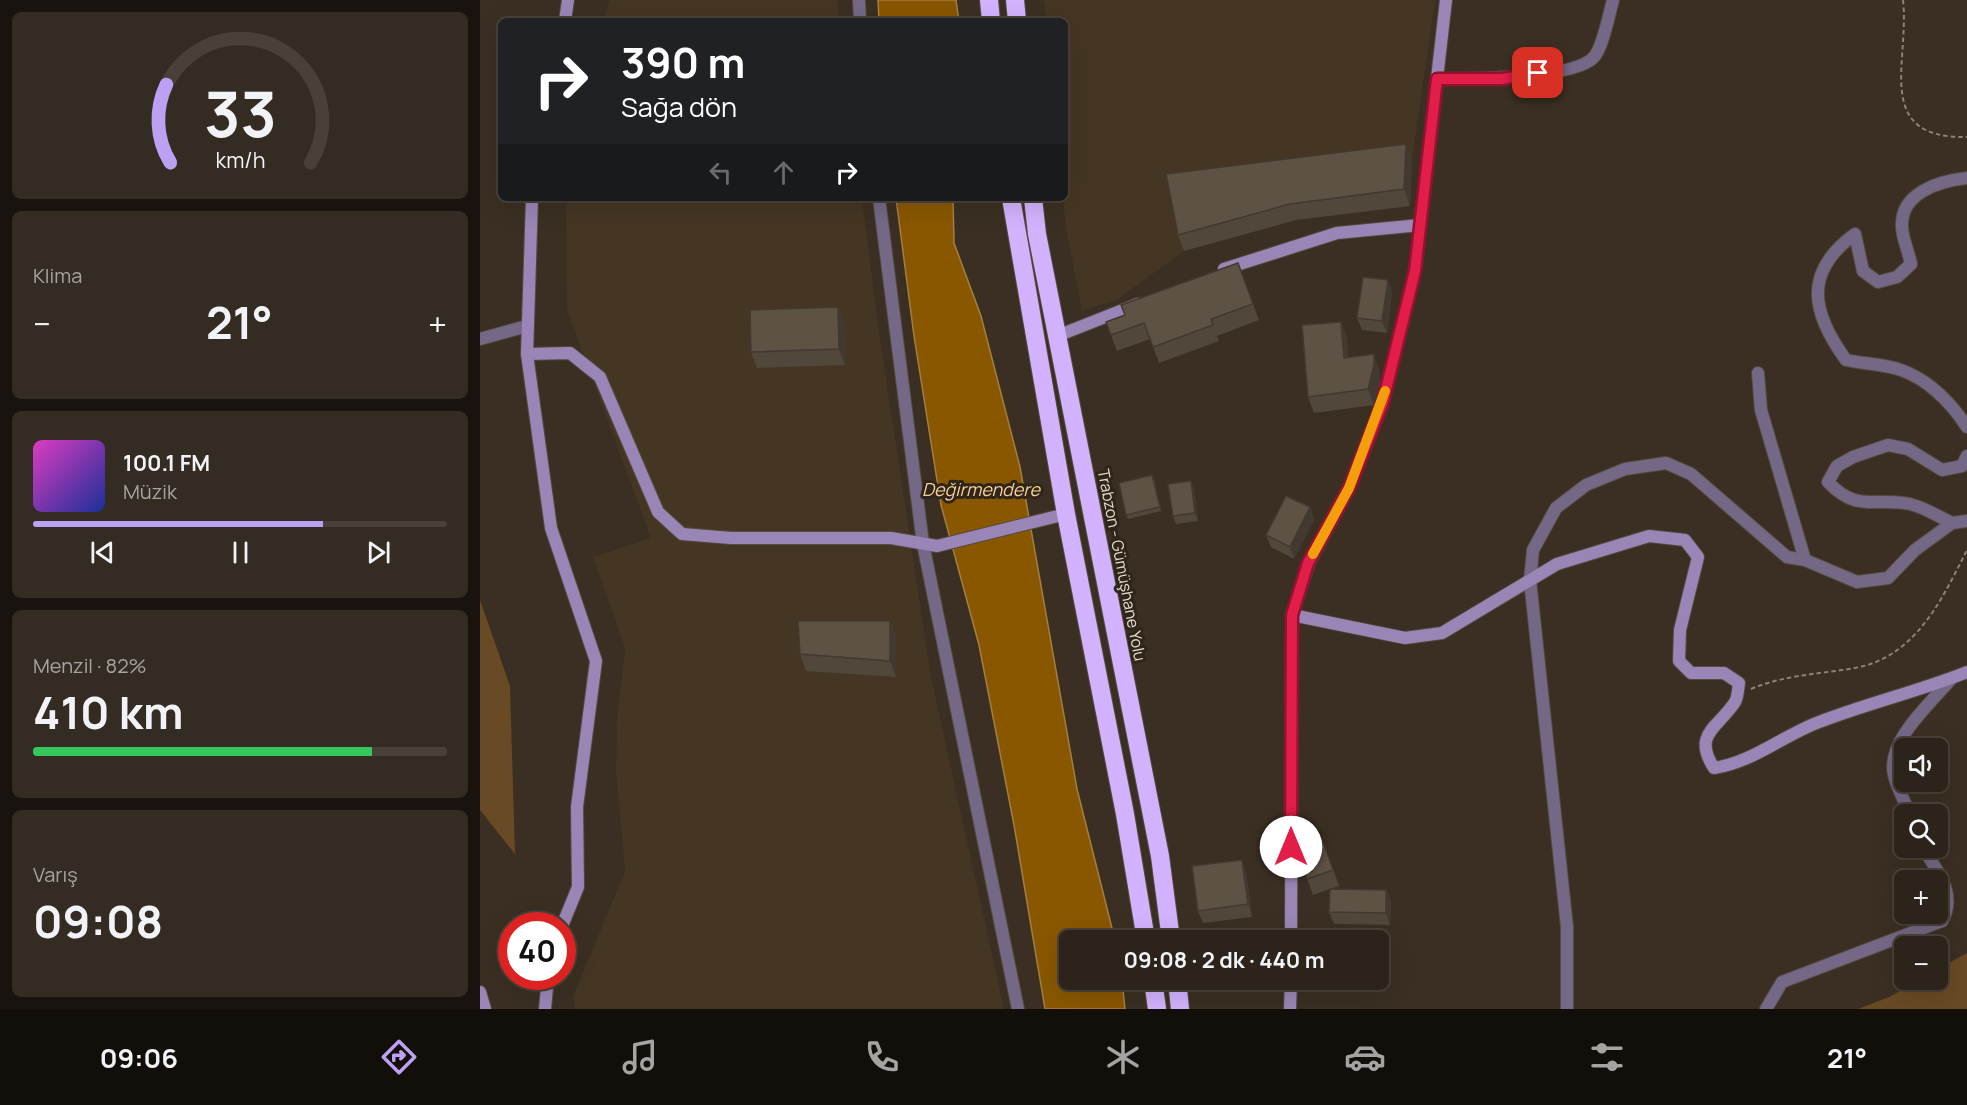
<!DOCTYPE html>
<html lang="tr">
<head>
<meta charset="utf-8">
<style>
	:root { --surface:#2c231a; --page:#342b23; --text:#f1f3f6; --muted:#a6a4a2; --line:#484039; --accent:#bca0f2 }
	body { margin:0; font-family:Manrope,sans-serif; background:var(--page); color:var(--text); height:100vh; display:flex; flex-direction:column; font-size:22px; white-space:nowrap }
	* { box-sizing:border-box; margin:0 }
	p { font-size:20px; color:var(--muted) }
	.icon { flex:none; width:33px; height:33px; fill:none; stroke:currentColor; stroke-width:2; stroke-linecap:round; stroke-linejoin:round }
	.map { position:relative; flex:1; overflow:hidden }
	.details { display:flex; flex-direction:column; gap:12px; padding:12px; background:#18130e; width:480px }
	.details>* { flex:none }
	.top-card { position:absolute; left:18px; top:18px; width:570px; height:183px; border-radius:9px; box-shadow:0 6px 24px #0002,0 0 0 2px var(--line); background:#202124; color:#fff; overflow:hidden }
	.fabs { position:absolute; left:1414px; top:738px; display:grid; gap:12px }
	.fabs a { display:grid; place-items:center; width:54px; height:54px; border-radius:9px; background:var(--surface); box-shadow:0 6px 24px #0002,0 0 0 2px var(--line); font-size:30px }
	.speed { position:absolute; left:18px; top:912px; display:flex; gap:12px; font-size:30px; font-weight:700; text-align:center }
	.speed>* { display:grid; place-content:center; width:78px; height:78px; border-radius:50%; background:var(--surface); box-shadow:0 6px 24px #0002,0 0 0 2px var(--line); line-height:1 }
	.speed .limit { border:9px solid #d22; background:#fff; color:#111 }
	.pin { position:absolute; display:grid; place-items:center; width:51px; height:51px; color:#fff; margin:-26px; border-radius:12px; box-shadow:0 3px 9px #0006 }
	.me { position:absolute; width:66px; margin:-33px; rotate:0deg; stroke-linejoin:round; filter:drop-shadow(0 0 4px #0008) }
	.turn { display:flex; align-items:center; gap:21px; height:126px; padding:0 24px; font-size:27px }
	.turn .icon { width:78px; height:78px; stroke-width:2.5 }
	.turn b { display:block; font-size:42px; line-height:51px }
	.lanes { display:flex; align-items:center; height:57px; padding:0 24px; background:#0003; justify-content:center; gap:30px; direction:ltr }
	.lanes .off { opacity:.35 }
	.big { font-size:45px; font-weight:700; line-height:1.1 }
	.details .tile { flex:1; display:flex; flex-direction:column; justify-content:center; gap:9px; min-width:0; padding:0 21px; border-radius:9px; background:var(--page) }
	.details .dial { align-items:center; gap:0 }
	.dial svg { height:156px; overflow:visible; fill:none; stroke:var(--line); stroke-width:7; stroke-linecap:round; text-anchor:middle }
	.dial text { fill:var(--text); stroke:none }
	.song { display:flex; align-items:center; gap:18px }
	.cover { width:72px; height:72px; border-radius:9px; background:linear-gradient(135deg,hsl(310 70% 55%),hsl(230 70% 35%)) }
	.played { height:6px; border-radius:3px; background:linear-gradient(90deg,var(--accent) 70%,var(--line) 70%) }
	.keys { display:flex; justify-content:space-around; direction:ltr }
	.heat { display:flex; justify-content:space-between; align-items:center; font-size:33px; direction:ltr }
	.charge { height:9px; border-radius:4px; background:linear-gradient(90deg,#34c759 82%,var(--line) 0) }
	.trip { position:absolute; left:579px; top:930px; width:330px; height:60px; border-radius:9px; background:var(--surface); box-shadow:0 6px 24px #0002,0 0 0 2px var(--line); font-weight:700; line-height:60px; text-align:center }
	.dock { display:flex; height:96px; justify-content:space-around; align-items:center; background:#120e0a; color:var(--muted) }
	.dock .icon { width:42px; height:42px }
	.dock .current { color:var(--accent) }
	.dock b { font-size:27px; color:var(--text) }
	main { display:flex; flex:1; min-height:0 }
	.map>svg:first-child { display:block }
	.built { fill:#453623 }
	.green { fill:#684a24 }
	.water { fill:#895700; stroke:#a47f40; stroke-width:1.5 }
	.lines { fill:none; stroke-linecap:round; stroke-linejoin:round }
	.street-casing { stroke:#554b3e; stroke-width:14 }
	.secondary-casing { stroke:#554b3e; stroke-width:14 }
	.highway-casing { stroke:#554b3e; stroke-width:20 }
	.path { stroke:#8c8378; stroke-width:2; stroke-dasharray:4.5 3; stroke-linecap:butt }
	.street { stroke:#746886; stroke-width:12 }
	.secondary { stroke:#9a86b6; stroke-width:12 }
	.highway { stroke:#d2b2fd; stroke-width:18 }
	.wall { fill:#51473b }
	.shaded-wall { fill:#423930 }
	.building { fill:#5e5245; stroke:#423930; stroke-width:1.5 }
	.route-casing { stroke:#92132f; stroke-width:15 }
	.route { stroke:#e11d48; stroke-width:10 }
	.slow { stroke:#f59e0b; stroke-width:10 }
	.labels { text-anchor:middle; stroke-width:6; stroke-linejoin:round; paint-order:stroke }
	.street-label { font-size:16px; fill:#e4ddd4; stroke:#2f2518 }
	.water-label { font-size:18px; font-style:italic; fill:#facf9b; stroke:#2f2518 }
</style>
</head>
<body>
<main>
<section class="details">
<div class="tile dial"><svg viewBox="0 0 100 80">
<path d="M14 69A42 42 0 1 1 86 69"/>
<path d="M14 69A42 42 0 0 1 12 29" stroke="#bca0f2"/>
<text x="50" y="56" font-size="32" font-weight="700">33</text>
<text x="50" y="72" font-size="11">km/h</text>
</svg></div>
<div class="tile"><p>Klima</p>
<div class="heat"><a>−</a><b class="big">21°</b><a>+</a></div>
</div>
<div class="tile">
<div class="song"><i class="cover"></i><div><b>100.1 FM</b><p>Müzik</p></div></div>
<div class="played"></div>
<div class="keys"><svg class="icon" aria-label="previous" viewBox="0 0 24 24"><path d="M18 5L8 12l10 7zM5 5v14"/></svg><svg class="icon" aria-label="pause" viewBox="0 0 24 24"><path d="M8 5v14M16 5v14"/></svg><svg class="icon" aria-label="next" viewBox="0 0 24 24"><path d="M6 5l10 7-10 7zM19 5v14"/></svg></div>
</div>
<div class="tile"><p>Menzil · 82%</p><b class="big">410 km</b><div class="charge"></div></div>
<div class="tile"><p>Varış</p><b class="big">09:08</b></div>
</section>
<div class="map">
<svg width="1487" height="1009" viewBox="0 0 1487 1009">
	<rect width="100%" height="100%" fill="#3a2f22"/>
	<g class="built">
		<path d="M130 0H357L360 21H123Z"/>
		<path d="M564 0H955L932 160 930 206 816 220 704 251 635 301 602 310 586 228 583 198 585 21H566Z"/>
		<path d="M86 198H382L398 325 451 677 524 1009H95L93 997 145 871 136 770 137 720 145 648 113 557 171 538 87 310Z"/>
	</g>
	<g class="green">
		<path d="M0 600 30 686 35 854 0 810Z"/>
		<path d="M1487 953V1009H1378L1409 997 1440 980H1458V969Z"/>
	</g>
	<g class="water">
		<path d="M398 0H476L479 21H399Z"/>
		<path d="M416 198H473L474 243 501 316 540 467 597 789 635 940H590V980H642L645 1009H565L534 825 499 645 461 505 434 336Z"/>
	</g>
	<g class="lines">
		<defs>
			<g id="street">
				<path d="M379 0 380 21"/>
				<path d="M957 79C988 79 1095 79 1114 57 1123 47 1129 14 1133 0"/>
				<path d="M1487 178C1459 181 1420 193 1422 227 1422 237 1429 253 1431 264L1417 277 1398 282 1383 271 1375 234C1323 272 1331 312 1366 360 1384 364 1405 364 1421 370 1449 380 1471 403 1487 427"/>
				<path d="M399 198 443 544 538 1009"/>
				<path d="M0 339 47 326"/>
				<path d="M1278 373 1281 410 1325 560"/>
				<path d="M1472 523C1459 517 1444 507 1430 504 1395 497 1377 513 1348 482L1357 466 1373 457 1408 445 1428 449 1462 470 1482 466 1487 456"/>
				<path d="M1430 814C1425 802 1417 788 1414 775 1406 741 1451 703 1472 678"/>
				<path d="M1087 1009V927L1050 580 1053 550 1076 508 1106 485 1145 469 1186 463 1211 474 1307 557 1325 560 1377 582 1408 578 1435 550 1472 523 1487 521"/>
				<path d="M1286 1009 1302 982 1462 921C1477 894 1458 872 1443 848"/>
			</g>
			<g id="secondary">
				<path d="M85 21 88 0"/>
				<path d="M52 198 47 354 71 528 116 661 97 807 98 887 82 926"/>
				<path d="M744 269 857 233 940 225"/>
				<path d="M577 336 658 304"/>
				<path d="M47 354 90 353 120 377 178 512 202 534 251 538H411L457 546 586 514"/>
				<path d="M812 615 925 638 962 633 1077 564 1169 536 1205 540 1218 557 1200 630 1199 661 1211 673H1244L1259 683C1258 689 1258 697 1255 702 1238 728 1212 734 1234 768 1270 763 1300 738 1334 724 1384 704 1437 692 1487 672"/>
				<path d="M811 940 812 615 829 563 869 488 903 402 935 271 966 0"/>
				<path d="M0 992 5 1009"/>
				<path d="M65 1009 68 976"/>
				<path d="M810 1009 811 980"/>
			</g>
			<g id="highway">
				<path d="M509 0 511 21"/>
				<path d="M535 0 537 21"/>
				<path d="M531 198 586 514 645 814 666 940"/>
				<path d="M553 198 557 234 680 856 691 940"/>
				<path d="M673 980 677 1009"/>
				<path d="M697 980 700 1009"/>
			</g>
		</defs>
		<use href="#street" class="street-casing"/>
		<use href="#secondary" class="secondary-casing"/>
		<use href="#highway" class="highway-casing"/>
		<g class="path">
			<path d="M1423 0C1430 61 1392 139 1487 137"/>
			<path d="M1271 689C1304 675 1340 674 1375 668 1436 657 1462 599 1487 550"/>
		</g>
		<use href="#street" class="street"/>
		<use href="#secondary" class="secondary"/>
		<use href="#highway" class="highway"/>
	</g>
	<g class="wall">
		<path d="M932 160 930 206 816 220 704 251 698 235Z"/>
		<path d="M758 263 779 320 737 336 739 341 679 363 670 339 637 351 626 322 645 315Z"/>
		<path d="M912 292 907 333 882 330 877 318Z"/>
		<path d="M358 307 364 323 365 365 277 368 271 352Z"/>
		<path d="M861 322 867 338 868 357 899 370 900 382 894 405 834 413 828 397Z"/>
		<path d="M674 479 681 511 648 519 646 515Z"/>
		<path d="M711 481 714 490 718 521 696 524 693 516Z"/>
		<path d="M830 507 834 520 814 559 791 547 786 535Z"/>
		<path d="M410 621 416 638V677L326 671 320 654Z"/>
		<path d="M842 838 859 886 833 895 816 847Z"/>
		<path d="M766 872 772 917 723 923 718 911Z"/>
		<path d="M906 890 911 902 910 925 854 924 849 912Z"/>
		<path d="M909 938 908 959H898V940Z"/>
	</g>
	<g class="shaded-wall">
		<path d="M926 144 932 160 930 206 924 189Z"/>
		<path d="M908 280 912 292 907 333 902 321Z"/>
		<path d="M358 307 364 323 365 365 359 349Z"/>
		<path d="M861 322 867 338 870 374 864 358Z"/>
		<path d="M894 354 899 370 900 382 894 405 888 389Z"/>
		<path d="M711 481 714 490 718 521 715 513Z"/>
		<path d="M830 507 834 520 814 559 810 547Z"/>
		<path d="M410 621 416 638V677L410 661Z"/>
		<path d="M762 860 766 872 772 917 768 904Z"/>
		<path d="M906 890 911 902 910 925 906 913Z"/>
		<path d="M906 930 909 938 908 959 905 951Z"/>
	</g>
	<g class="building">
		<path d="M926 144 924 189 810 204 698 235 686 174Z"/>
		<path d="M758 263 773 304 731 319 733 325 673 347 664 323 631 335 626 322 645 315 641 305Z"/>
		<path d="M883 277 908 280 902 321 877 318Z"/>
		<path d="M358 307 359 349 271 352 270 310Z"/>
		<path d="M861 322 864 358 894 354V365L888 389 828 397 822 325Z"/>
		<path d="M672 475 680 507 646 515 639 483Z"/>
		<path d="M711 481 715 513 693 516 688 484Z"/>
		<path d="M806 496 830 507 810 547 786 535Z"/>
		<path d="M318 621H410V661L320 654Z"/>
		<path d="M842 838 853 870 827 879 816 847Z"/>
		<path d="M762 860 768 904 718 911 712 866Z"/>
		<path d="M850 889 906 890V913L849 912Z"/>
		<path d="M873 928 906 930 905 951 898 950V940H872Z"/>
	</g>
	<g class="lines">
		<defs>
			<path id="route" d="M811 847 812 615 828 563 869 488 903 402 935 271 957 79H1022L1058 73"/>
		</defs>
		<use href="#route" class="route-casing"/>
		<use href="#route" class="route"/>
		<path class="slow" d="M833 554 869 488 905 391"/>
	</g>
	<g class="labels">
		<g class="street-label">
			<text transform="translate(642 565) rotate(79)" y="6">Trabzon - Gümüşhane Yolu</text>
		</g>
		<g class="water-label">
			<text x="501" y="496">Değirmendere</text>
		</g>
	</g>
</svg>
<div class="fabs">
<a><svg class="icon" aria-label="sound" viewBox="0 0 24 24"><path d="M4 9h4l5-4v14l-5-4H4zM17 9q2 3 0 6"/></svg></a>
<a><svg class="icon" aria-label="search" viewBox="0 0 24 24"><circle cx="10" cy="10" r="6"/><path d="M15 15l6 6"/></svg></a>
<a>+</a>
<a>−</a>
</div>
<div class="speed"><div class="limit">40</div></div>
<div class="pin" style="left:1058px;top:73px;background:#d93025"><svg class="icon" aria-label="arrive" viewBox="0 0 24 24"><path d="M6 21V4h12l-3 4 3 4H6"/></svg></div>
<svg class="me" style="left:811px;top:847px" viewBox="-20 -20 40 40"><circle r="19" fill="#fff"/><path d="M0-13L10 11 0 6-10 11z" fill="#e11d48"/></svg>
<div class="trip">09:08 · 2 dk · 440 m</div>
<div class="top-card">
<div class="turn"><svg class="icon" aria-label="right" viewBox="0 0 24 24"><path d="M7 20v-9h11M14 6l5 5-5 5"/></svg><div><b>390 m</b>Sağa dön</div></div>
<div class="lanes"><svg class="icon off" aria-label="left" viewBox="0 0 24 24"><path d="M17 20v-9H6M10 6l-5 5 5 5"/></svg><svg class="icon off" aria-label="ahead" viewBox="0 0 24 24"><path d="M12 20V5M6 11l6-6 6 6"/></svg><svg class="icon" aria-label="right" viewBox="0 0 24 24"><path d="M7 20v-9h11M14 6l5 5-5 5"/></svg></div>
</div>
</div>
</main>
<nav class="dock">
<b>09:06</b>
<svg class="icon current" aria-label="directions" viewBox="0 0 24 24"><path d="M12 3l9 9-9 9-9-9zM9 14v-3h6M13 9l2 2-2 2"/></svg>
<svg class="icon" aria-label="music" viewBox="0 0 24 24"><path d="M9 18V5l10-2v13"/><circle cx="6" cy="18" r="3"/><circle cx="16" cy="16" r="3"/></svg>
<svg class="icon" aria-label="phone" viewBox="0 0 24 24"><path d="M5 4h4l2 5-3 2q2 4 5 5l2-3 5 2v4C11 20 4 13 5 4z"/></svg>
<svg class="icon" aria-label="climate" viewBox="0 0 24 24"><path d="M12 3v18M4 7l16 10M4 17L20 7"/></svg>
<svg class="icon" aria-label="car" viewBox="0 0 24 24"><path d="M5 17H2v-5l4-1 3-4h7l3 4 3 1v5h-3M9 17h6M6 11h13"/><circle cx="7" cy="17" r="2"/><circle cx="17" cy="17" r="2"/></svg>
<svg class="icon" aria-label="filters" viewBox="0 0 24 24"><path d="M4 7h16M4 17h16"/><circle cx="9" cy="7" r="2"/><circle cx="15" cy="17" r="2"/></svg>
<b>21°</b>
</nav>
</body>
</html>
